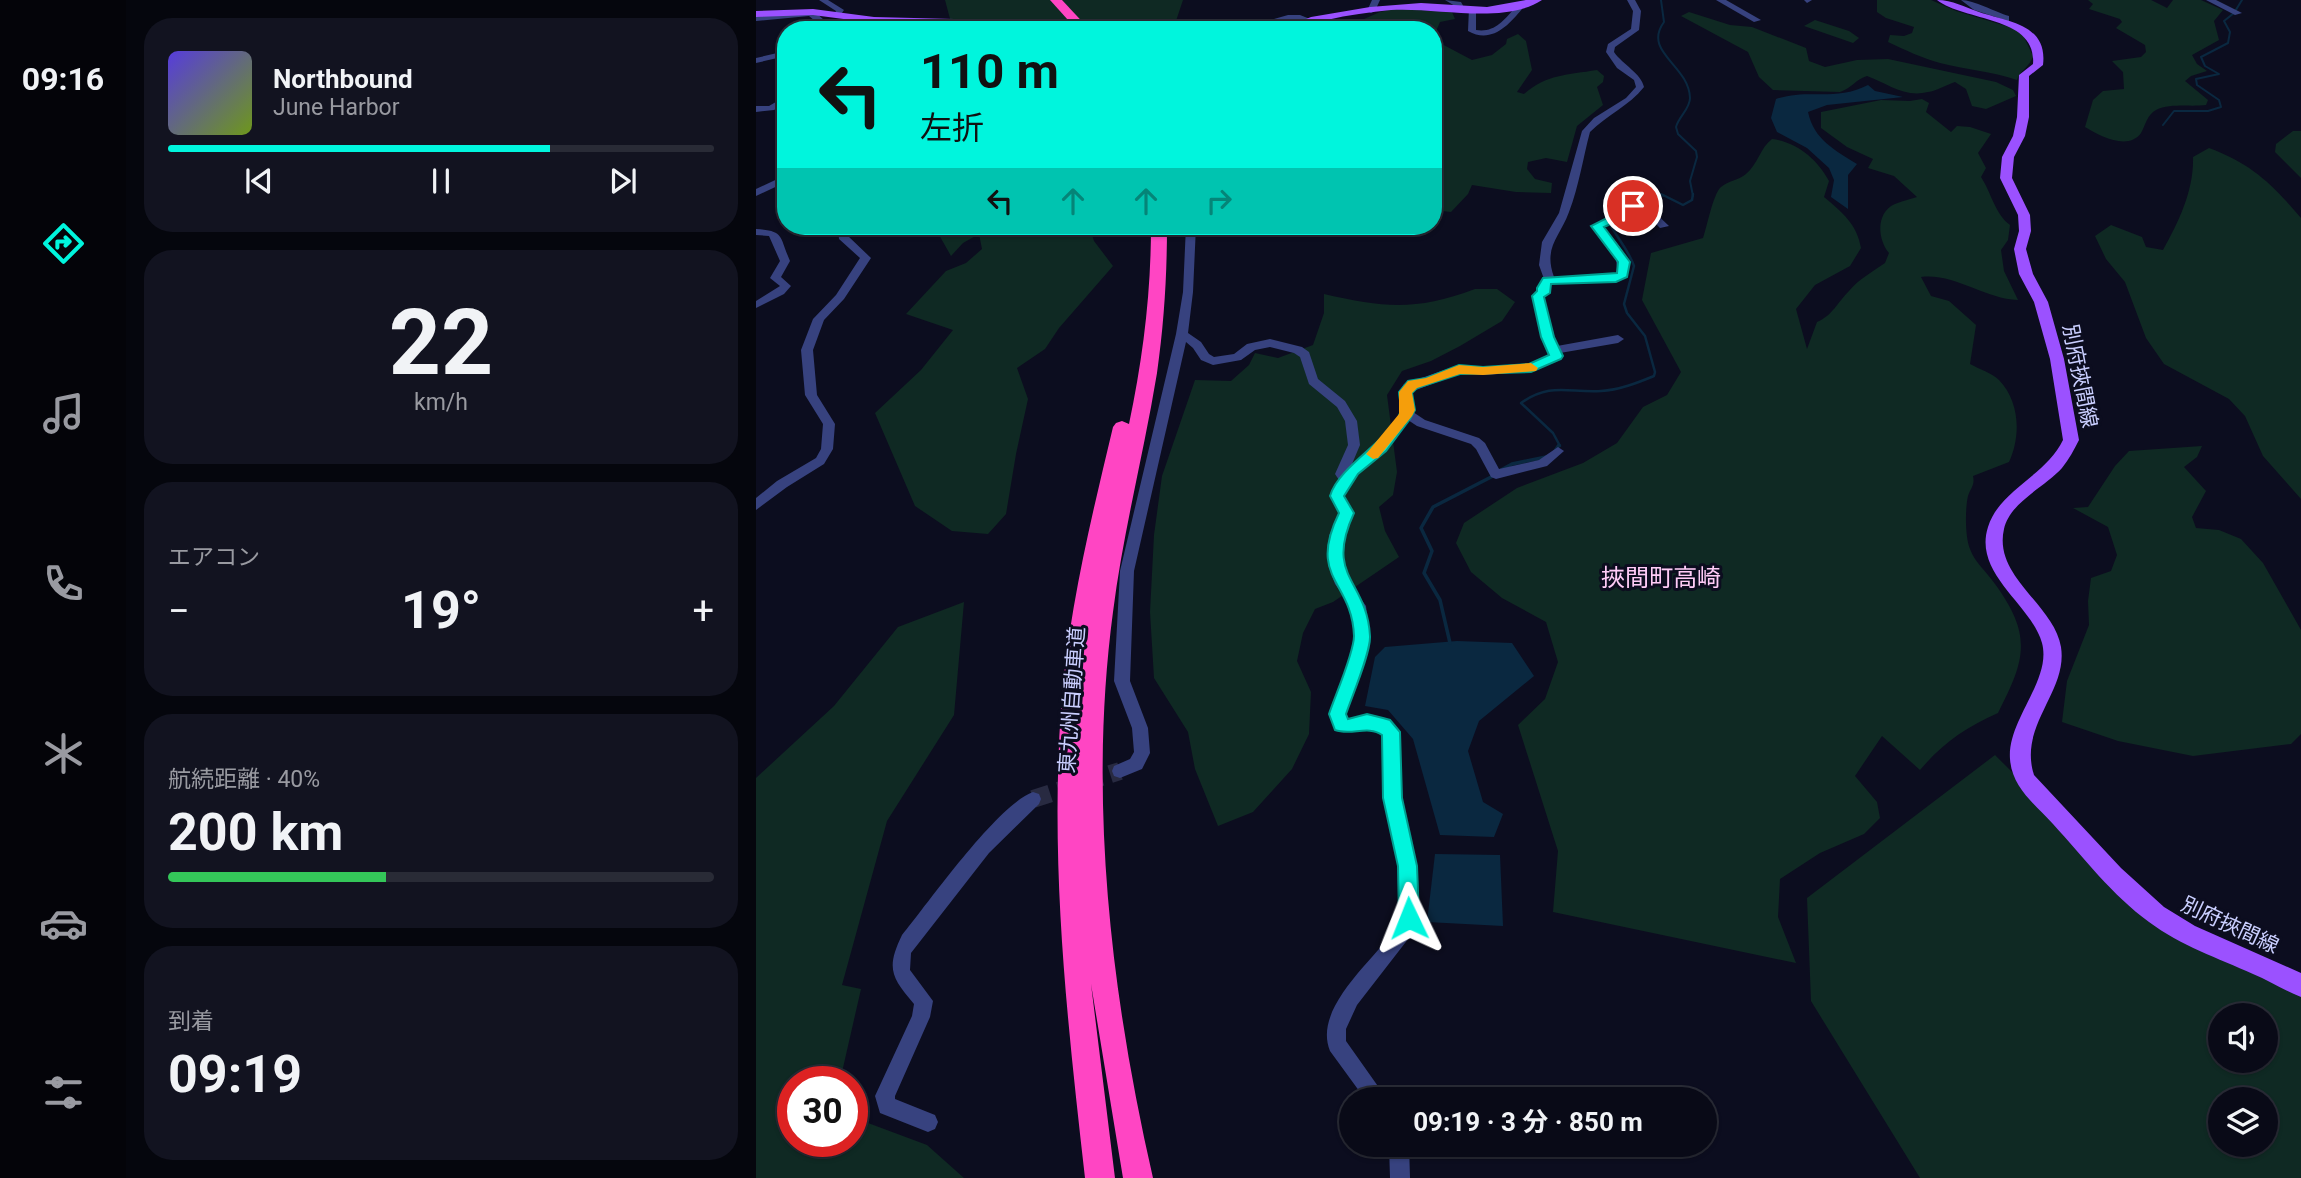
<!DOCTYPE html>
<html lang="ja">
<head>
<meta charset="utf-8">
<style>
	:root { --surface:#090a17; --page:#121320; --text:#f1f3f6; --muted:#999aa1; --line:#292b36; --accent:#00f5dd }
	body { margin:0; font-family:Roboto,"Noto Sans JP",sans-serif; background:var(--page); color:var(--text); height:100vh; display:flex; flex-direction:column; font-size:26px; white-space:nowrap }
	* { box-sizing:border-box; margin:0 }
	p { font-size:23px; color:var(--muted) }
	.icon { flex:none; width:38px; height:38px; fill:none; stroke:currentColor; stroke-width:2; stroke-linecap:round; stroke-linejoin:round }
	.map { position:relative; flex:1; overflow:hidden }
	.side { display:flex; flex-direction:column; gap:18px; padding:18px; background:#05060d; width:630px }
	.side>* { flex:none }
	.hud { position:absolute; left:21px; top:21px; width:665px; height:214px; border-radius:28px; box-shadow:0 2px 5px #0004,0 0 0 2px var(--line); background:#00f5dd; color:#111; overflow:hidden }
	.controls { position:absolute; left:1452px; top:1003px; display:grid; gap:14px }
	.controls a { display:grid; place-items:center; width:70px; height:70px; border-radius:50%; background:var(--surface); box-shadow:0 2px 5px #0004,0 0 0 2px var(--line); font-size:35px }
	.speed { position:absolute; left:21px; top:1066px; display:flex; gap:14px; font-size:35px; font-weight:700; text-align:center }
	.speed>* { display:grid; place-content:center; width:91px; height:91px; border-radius:50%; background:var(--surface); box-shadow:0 2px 5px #0004,0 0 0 2px var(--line); line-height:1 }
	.speed .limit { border:10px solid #d22; background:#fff; color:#111 }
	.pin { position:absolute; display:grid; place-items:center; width:60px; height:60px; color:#fff; margin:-30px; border:4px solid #fff; border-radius:50%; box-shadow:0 2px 7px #0007 }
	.me { position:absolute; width:77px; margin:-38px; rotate:358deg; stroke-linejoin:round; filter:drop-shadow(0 0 5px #0008) }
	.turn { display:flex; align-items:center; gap:24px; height:147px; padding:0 28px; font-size:32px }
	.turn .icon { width:91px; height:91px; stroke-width:2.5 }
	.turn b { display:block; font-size:49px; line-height:60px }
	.lanes { display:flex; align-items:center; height:66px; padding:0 28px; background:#0003; justify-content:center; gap:35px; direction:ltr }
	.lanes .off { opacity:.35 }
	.big { font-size:52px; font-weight:700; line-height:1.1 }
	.side .widget { flex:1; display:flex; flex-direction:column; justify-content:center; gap:10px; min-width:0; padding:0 24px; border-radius:28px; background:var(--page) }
	.side .dial { align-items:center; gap:0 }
	.dial b { font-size:91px; line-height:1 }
	.song { display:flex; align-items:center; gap:21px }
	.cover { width:84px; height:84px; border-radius:10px; background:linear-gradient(135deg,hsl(250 70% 55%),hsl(80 70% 35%)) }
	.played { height:7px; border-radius:4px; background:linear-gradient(90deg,var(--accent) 70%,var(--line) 70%) }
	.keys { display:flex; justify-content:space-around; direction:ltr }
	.heat { display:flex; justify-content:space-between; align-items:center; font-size:38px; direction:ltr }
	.charge { height:10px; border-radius:5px; background:linear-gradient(90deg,#34c759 40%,var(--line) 0) }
	.trip { position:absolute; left:583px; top:1087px; width:378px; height:70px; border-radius:35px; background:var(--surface); box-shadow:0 2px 5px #0004,0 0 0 2px var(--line); font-weight:700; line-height:70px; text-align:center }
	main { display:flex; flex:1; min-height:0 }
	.dock { display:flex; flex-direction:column; width:126px; justify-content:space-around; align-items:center; background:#040409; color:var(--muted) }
	.dock .icon { width:49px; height:49px }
	.dock .active { color:var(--accent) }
	.dock b { font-size:32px; color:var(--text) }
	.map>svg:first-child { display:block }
	.green { fill:#0f2923; fill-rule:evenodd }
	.water { fill:#0a2840 }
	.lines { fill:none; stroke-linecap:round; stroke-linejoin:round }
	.stream-far2 { stroke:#0a2840; stroke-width:2 }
	.stream-far1 { stroke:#0a2840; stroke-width:2.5 }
	.stream { stroke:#0a2840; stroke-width:3.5 }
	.minor-tunnel { stroke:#282a41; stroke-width:18; stroke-dasharray:18 9; stroke-linecap:butt }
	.minor { fill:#37427f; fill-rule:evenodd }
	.major { fill:#9b51ff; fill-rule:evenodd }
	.highway { fill:#ff45c3; fill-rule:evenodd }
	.route { fill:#00f5dd; stroke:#009f90; stroke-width:2 }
	.slow { fill:#f59e0b }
	.labels { text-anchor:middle; stroke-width:6; stroke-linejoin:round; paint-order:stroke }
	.street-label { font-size:21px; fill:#cacfff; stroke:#0c0d1f }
	.quarter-label { font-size:24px; fill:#ffccf7; stroke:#0c0d1f }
</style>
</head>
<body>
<main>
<nav class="dock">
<b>09:16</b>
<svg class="icon active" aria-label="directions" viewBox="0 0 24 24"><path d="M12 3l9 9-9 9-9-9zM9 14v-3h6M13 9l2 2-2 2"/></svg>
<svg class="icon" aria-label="music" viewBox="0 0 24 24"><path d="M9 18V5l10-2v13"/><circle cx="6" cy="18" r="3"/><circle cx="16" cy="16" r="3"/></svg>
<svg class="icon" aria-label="phone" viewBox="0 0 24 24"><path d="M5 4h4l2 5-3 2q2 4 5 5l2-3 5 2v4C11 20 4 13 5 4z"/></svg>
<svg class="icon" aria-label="climate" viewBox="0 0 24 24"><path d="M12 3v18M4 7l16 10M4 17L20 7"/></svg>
<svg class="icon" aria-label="car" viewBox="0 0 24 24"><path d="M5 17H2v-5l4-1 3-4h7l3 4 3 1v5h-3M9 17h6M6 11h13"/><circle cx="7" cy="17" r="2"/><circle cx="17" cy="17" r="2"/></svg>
<svg class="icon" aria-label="filters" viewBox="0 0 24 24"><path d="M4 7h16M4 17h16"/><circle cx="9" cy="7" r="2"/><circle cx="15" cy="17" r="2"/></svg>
</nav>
<section class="side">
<div class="widget">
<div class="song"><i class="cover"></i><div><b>Northbound</b><p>June Harbor</p></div></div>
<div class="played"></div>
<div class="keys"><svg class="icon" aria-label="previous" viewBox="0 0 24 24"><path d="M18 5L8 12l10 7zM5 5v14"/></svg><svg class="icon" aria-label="pause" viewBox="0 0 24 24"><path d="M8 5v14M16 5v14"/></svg><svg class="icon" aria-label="next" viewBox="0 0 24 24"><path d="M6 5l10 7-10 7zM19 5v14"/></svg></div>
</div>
<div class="widget dial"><b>22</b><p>km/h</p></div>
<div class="widget"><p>エアコン</p>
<div class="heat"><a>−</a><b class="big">19°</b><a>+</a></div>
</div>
<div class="widget"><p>航続距離 · 40%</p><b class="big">200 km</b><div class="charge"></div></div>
<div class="widget"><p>到着</p><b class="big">09:19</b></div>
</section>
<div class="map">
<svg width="1545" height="1178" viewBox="0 0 1545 1178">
	<rect width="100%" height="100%" fill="#0c0d1f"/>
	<g class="green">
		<path d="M189 0H427L417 30H197Z"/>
		<path d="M1121 0H1175L1200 11 1260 29 1267 35 1277 56C1274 67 1264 70 1261 80 1235 71 1210 70 1184 63 1166 58 1149 50 1132 42L1134 35 1148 36 1156 33 1158 27 1130 18 1121 12Z"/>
		<path d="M1332 0H1395L1411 8 1417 0H1445L1467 10 1458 21 1463 40 1436 55 1441 64 1451 71 1435 76 1429 81 1452 100 1450 105C1435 107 1414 103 1400 110 1391 115 1390 124 1385 133 1372 151 1344 136 1329 127L1337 100 1347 91 1368 89 1367 72 1356 61 1385 57 1390 52 1389 45 1360 28 1366 22 1364 19 1333 9 1337 4Z"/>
		<path d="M642 8 696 12 699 19 684 22 681 29 682 42 716 60 736 55 750 44 751 39 762 34 770 41 776 70 761 92 768 94C791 74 811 75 841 70L848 76 847 82 841 87 847 105 821 126 811 162 790 158 772 162 771 169 779 179 796 183 795 193 760 192 716 185 712 194 695 212 677 210V30H583L624 12Z"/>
		<path d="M933 12 974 25 996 27 1050 48 1053 61 1069 67 1101 60 1132 59 1240 82 1257 90 1260 96 1230 109 1216 106 1210 89 1199 82C1190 85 1180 91 1172 92 1148 98 1131 83 1111 76 1100 79 1096 88 1084 92L1017 90 1003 77 992 52 925 16Z"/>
		<path d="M1059 20 1093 31 1103 38 1097 43 1048 26Z"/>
		<path d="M1166 99 1173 103 1170 112 1195 132 1201 126 1214 127 1235 134 1222 153 1230 168 1225 177C1235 192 1239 214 1254 225L1252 240 1245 250 1248 271 1262 300C1228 299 1199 273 1165 277L1175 296 1193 301 1220 325 1214 364C1223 369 1236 373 1243 380 1264 402 1265 436 1253 462L1217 476C1219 485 1215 487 1212 496 1209 509 1209 537 1214 549 1219 563 1231 572 1239 584 1277 636 1269 660 1242 713 1210 727 1187 743 1164 770L1126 736 1099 776 1121 802 1124 818 1108 834 1064 853 1024 879 1022 917 1040 963 797 912 802 851 762 725 789 699 802 662 790 622 746 598 715 572 700 543 708 523 761 488 827 463 861 443 887 407 911 395 925 372 886 300 895 253 947 238C951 227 957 194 965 187 972 181 983 180 990 174 1002 164 1004 148 1016 139 1041 142 1062 160 1073 181L1068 197C1086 212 1101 224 1105 248L1094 266 1059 285 1040 309 1051 349 1061 322C1077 315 1081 303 1093 291 1103 279 1116 272 1129 263L1133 253C1121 239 1120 212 1139 204 1146 201 1155 199 1161 197L1138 176 1112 168 1117 159 1091 147 1065 128V112L1125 100 1154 101Z"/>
		<path d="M1537 131H1545V178L1519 152 1520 144Z"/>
		<path d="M1453 148C1496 164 1516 184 1545 218V499L1507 456 1489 416 1473 399 1408 364 1390 338 1369 282 1350 259 1339 236 1355 225 1386 237 1390 247 1407 250C1423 221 1438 190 1437 157Z"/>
		<path d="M178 226H333L338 241 357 266 303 328 289 349 261 368 272 399 260 454 250 514 232 534 196 531 159 506 119 413 165 370 197 330 150 314 190 271 210 263 226 249 223 234 207 243 195 256Z"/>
		<path d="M719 289H741L759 302 746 321 704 346 675 361 646 371 631 395 641 472 637 495 623 507 629 531 643 557 577 602 559 609 547 633 541 661 555 692 553 734 536 769 497 812 462 826 439 769 432 732 398 678 394 612 398 535 406 476 439 380 475 381 493 365 499 353 522 358 557 345 568 313V294C629 308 660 311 719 289Z"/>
		<path d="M1446 446 1441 457 1428 467 1450 491 1436 517 1440 528 1463 530 1485 539 1507 563 1545 630V734L1535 744 1437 756 1362 741 1306 722 1311 681 1333 625 1332 601 1335 578 1355 571 1361 555 1352 527 1317 508 1332 507 1359 466 1373 451Z"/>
		<path d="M208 602 198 715 131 821 86 985 105 989 84 1081 37 1082V1141H96V1117L171 1145 208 1178H0V778L78 706 142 627Z"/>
		<path d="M1239 755 1337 853 1415 925 1545 990V1178H1164L1055 1001 1051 898ZM1465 1015H1510V1060H1465ZM1465 1099H1510V1144H1465Z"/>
	</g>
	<g class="water">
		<path d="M1112 85 1119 91 1147 97 1071 105 1052 112C1058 140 1079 150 1101 164L1092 175V209L1075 197 1078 180 1073 168 1051 148 1021 132 1015 118 1020 99C1053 88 1079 102 1112 85Z"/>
		<path d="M701 641 756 643 778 676 723 721 712 751 727 802 747 814 738 837 684 835 657 739 632 710 609 706 619 657 629 647Z"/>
		<path d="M679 854 744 855 747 926 671 922Z"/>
	</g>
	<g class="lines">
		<g class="stream-far2">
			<path d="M905 0 908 22C886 52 933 65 934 98 934 109 923 116 920 127L922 134 940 151 941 157 934 181 937 196"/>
			<path d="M1407 125 1418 111H1452L1465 107 1463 100 1441 85 1440 79 1463 74 1449 66 1445 57 1472 43 1474 32 1468 21 1478 13 1486 0"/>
			<path d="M851 196 857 185 873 180 908 196"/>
		</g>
		<g class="stream-far1">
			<path d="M905 194 927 205 936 200 937 194"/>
			<path d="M804 446 797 433 765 403C795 382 812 393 845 391 863 390 881 383 898 376L899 372 889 336 871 313 868 304 878 266C870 241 841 221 851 194"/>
		</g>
		<g class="stream">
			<path d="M799 451 803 445"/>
			<path d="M745 470 756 464 790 457"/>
			<path d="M694 643 684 600 668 573 676 551 665 528 677 507 739 475"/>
		</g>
		<path class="minor-tunnel" d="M277 799 364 771"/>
		<g class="minor">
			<path d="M63 0H72L88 10 83 17H77L80 11Z"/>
			<path d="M616 0H624L619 11 615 13 611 11Z"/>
			<path d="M689 0 705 2 709 9 702 11 699 6Z"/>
			<path d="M871 0H879L885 11 883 30 859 47 858 52C867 65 885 73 888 87 873 106 851 115 834 132 827 158 823 186 813 212 804 237 787 247 798 277L860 274C865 254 847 240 836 226L865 212 874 204 893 207 913 226 904 228 887 211 879 209 873 216 847 227C860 242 879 259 868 279L795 284 792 288 793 293 788 297 801 346 862 335 868 339 862 343 804 353V359L775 372 727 375 704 373 655 392 657 412 669 420 723 438 729 443 743 469 783 460 802 447 808 451 791 466 740 479 735 477 720 449 715 444 661 426 652 420 629 451 601 473 587 496 597 513 587 536 586 564 590 578 610 606 614 640 590 714 592 719C610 719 632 713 643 732V790L661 879 662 912 656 934 601 1005 590 1029V1041L631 1099H609L574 1051C556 1007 621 958 642 925 651 882 635 842 628 801 625 779 628 757 627 735 614 726 595 734 580 729L574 714 600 640 596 607 579 584 572 564 573 536 583 513 575 496 583 480 579 474 592 445 589 421 581 407 553 384 544 357 538 353 514 347 499 350 485 360 457 365 445 360 437 348 430 342 378 571 374 681 392 728 394 753 386 769 364 778 358 776 356 771 358 766 374 759 378 752 376 728 358 681 364 571 420 334 427 292 430 226H440L437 292 432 333 445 342 453 354 458 357 478 354 491 344 514 339 546 347 553 352 562 379 589 401 601 421 604 445 596 464 621 445 644 414 646 410 643 392 648 384 703 365 727 367 773 364 794 355 786 337 777 296 782 292V288L788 279 783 265 786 242 803 213 826 131 838 118 870 98 880 87 878 80 861 68 850 52 852 44 875 29 877 11Z"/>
			<path d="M960 0H970L1005 20 998 22Z"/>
			<path d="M1048 0H1056L1051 3Z"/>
			<path d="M1205 0C1218 0 1239 12 1253 16V22L1246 24V19L1218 10Z"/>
			<path d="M1450 0H1460L1486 13 1479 15Z"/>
			<path d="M757 4H763L766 9C752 26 735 44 712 31L713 8 720 10V30C738 33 747 21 758 9Z"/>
			<path d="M57 10 79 30H70L53 16 0 21V17Z"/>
			<path d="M532 15H544L559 21 555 23C540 18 527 16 517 30H509L518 19Z"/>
			<path d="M141 28H161L165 30H137Z"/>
			<path d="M30 51V56L0 63V58Z"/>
			<path d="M30 96V103L18 110 0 112V106H13Z"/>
			<path d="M30 175V182L0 196V189Z"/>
			<path d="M82 226H92V236L115 258 88 299 68 320 57 350 61 395 79 424 77 449 68 464 31 487 0 510V498L21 481 60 458 65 449 67 424 49 395 45 350 57 319 80 295 104 258 83 239Z"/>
			<path d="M0 229C29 231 23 236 34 261L25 277 35 286 28 294 0 308V301L24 286 14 278 24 261 13 236 0 235Z"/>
			<path d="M277 792 283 794 285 799 283 804 233 853 155 953 154 970 177 1001 174 1017 139 1096V1099L179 1115 182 1122 179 1129 172 1132 124 1113 119 1096 156 1016 158 1004C135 977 130 968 146 935 173 902 241 805 277 792Z"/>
			<path d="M633 1144H653L654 1178H634Z"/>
		</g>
		<g class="major">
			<path d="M770 0H786C748 25 680 7 635 10 614 12 592 15 571 20 554 23 540 30 523 30L555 17 614 7 665 3 731 7Z"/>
			<path d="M1181 0C1197 0 1208 7 1223 12 1252 22 1292 24 1287 65L1273 76V117L1269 136 1258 157 1256 178 1274 215 1275 231 1270 249 1277 274 1292 302 1308 359 1323 440C1318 450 1313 459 1306 468 1289 487 1254 502 1248 529 1237 577 1298 604 1305 647 1312 692 1262 725 1278 775L1365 868 1408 907 1439 926 1545 973V997C1529 991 1514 981 1497 974 1462 958 1425 946 1393 922 1356 895 1328 858 1297 824 1279 804 1256 788 1254 759 1251 720 1296 680 1286 643 1275 604 1217 574 1232 527 1244 489 1290 476 1307 440L1294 359 1278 302 1263 274 1258 249 1263 231 1262 215 1244 178 1246 157 1257 136 1261 117 1263 75 1277 64C1281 16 1210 22 1181 0Z"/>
			<path d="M57 9 118 17 198 19 234 30H216L198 25 118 23 57 15 0 17V11Z"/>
		</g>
		<g class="highway">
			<path d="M294 0H306L334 30H321Z"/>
			<path d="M395 226H411C411 276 408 324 401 373 388 453 367 532 357 612 332 799 355 995 397 1178H367L335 984 359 1178H329C311 1019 294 868 305 708 312 613 335 519 357 427L360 423 366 421 373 424C387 358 395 293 395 226Z"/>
		</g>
	</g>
	<path class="route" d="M873 204 883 206 873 216 848 227 874 262 871 277 860 282 795 284 794 293 788 297 798 337 807 356 805 359 775 372 704 374 661 388 656 393 659 410 654 419 630 451 602 474 588 496 598 513C568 578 611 579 614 636 615 652 596 696 590 714L592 719 611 714 627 718 634 720 644 732 646 798 661 866 663 918 660 925 653 928 646 925 643 918 642 866 627 798 626 735C612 725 595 736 579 730L573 714C579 696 598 653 598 636 596 580 551 579 583 513L574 496C583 464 644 434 645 408 645 403 643 397 643 392L652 381 670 378 703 365 727 367 773 364 793 355 785 337 776 296 781 291V288L787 278 861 273 862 262 835 226 865 211Z"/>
	<path class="slow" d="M775 363 782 368 780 371 727 375 704 374 661 388 656 393 659 410 656 416 622 458 617 459 610 454 643 414V392L652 381 670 378 703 365 727 367Z"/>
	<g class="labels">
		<g class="street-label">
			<text transform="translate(1324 376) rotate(79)" y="7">別府挾間線</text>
			<text transform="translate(316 700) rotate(-86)" y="7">東九州自動車道</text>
			<text transform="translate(1474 925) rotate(25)" y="7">別府挾間線</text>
		</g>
		<g class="quarter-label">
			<text x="905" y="586">挾間町高崎</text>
		</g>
	</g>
</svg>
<div class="controls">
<a><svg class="icon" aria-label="sound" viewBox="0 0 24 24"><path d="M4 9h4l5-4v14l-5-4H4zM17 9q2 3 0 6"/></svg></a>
<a><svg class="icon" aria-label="layers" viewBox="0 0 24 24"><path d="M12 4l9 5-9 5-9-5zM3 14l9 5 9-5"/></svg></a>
</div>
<div class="speed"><div class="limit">30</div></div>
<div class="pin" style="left:877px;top:206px;background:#d93025"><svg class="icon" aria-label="arrive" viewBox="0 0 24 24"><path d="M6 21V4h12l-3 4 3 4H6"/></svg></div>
<svg class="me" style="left:653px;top:918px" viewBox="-20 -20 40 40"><path d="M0-17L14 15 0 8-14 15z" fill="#00f5dd" stroke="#fff" stroke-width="4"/></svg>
<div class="trip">09:19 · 3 分 · 850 m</div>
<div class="hud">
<div class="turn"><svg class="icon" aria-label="left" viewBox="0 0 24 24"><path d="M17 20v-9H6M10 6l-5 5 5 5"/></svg><div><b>110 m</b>左折</div></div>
<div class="lanes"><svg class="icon" aria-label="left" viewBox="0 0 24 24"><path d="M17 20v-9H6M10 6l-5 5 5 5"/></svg><svg class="icon off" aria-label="ahead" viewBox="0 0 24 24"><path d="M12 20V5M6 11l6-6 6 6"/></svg><svg class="icon off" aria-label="ahead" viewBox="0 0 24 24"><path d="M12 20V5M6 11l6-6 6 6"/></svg><svg class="icon off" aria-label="right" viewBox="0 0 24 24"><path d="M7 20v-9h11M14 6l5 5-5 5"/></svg></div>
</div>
</div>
</main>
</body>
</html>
